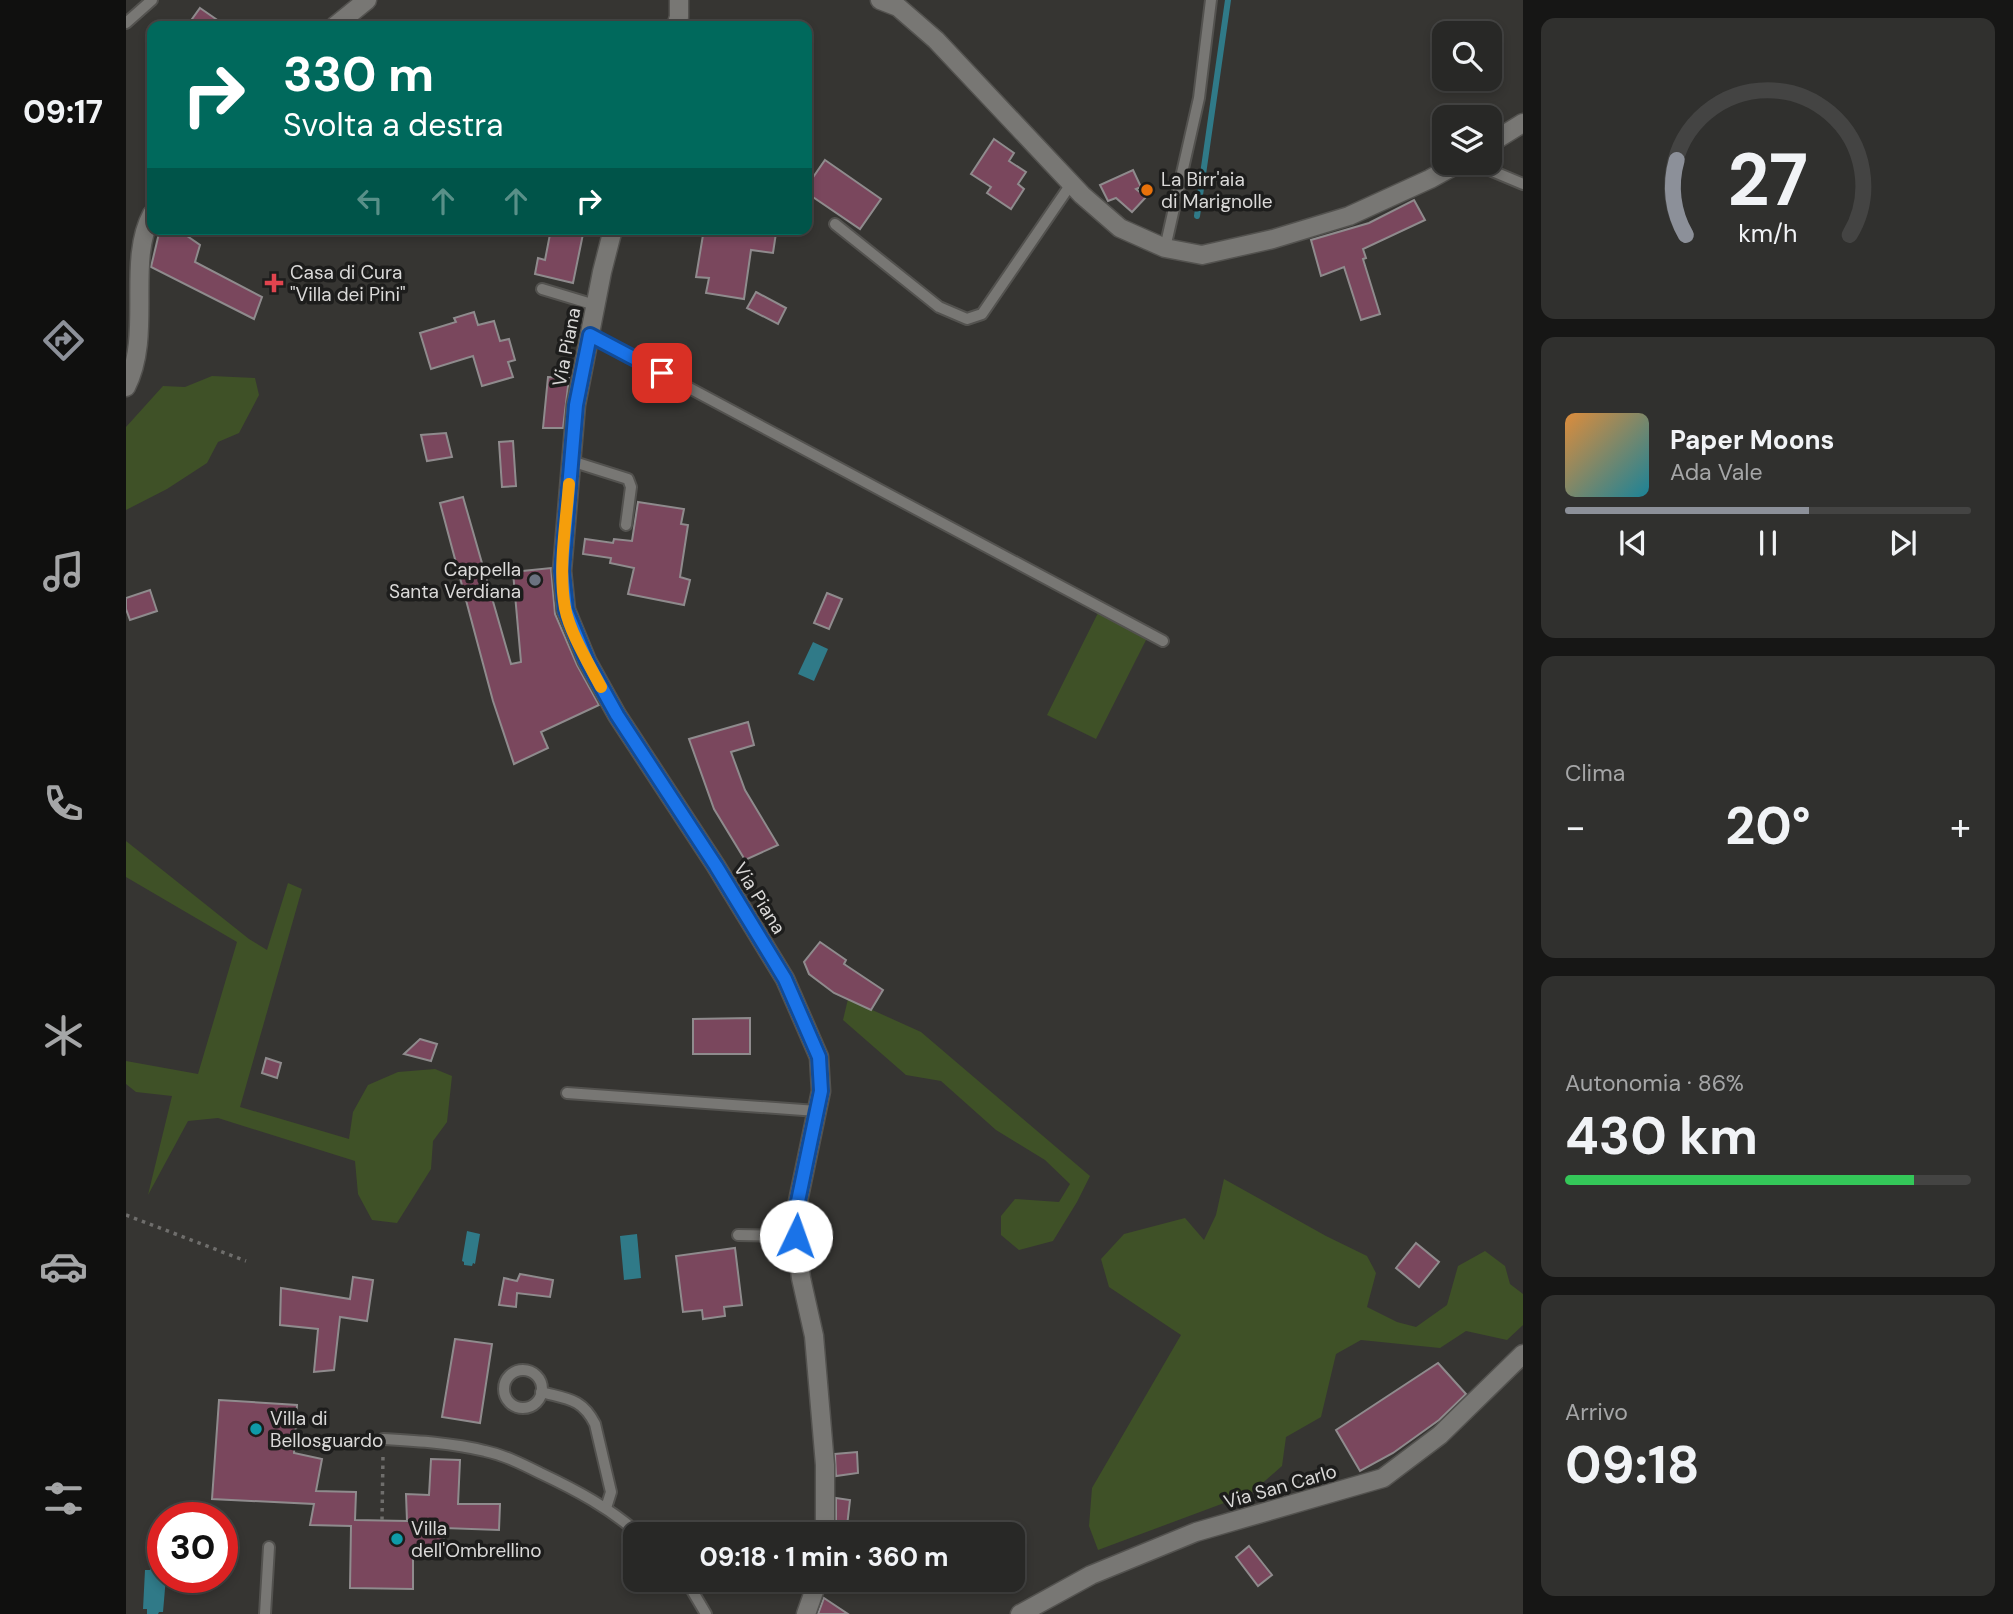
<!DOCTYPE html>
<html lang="it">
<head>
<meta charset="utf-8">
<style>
	:root { --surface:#282826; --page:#30302e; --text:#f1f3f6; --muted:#a5a6a7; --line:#444443; --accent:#8c9099 }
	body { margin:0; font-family:"DM Sans",sans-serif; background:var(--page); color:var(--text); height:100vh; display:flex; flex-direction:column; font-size:26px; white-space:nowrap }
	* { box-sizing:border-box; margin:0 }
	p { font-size:23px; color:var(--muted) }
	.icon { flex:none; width:38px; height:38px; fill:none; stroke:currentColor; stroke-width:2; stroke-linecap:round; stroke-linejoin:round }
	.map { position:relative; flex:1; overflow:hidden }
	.side { display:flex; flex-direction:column; gap:18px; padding:18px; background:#161615; width:490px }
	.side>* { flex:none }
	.guide { position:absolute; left:21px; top:21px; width:665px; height:214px; border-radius:14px; box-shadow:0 4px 10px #0003,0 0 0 2px var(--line); background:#00695c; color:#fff; overflow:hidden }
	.fabs { position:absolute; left:1306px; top:21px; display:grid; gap:14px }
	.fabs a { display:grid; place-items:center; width:70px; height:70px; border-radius:14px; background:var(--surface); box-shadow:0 4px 10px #0003,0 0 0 2px var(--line); font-size:35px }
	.speed { position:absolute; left:21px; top:1502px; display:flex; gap:14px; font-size:35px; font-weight:700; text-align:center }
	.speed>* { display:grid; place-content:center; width:91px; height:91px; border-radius:50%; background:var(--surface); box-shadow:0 4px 10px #0003,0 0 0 2px var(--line); line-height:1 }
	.speed .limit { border:10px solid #d22; background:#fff; color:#111 }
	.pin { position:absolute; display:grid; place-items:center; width:60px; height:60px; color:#fff; margin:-30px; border-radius:14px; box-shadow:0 4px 10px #0006 }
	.me { position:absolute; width:77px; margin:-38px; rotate:3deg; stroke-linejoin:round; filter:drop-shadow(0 0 5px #0008) }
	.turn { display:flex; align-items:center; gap:24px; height:147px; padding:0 21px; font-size:32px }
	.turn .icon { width:91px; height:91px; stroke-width:2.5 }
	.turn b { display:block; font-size:49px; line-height:60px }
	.lanes { display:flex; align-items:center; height:66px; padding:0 21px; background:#0003; justify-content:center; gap:35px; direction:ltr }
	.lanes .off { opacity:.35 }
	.big { font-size:52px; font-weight:700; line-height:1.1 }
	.side .tile { flex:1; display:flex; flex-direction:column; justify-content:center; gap:10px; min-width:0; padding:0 24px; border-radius:14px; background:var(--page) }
	.side .dial { align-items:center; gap:0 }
	.dial svg { height:182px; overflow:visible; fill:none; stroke:var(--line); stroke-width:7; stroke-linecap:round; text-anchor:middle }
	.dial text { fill:var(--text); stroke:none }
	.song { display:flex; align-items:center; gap:21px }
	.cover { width:84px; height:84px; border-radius:10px; background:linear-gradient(135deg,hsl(30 70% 55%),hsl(190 70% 35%)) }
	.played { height:7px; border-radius:4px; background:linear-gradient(90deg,var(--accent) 60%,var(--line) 60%) }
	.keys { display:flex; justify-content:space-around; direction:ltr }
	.heat { display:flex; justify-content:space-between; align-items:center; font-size:38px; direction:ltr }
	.charge { height:10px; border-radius:5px; background:linear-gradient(90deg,#34c759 86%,var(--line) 0) }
	.trip { position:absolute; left:497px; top:1522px; width:402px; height:70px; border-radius:14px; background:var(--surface); box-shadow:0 4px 10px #0003,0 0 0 2px var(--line); font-weight:700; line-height:70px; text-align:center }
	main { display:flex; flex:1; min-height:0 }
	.menu { display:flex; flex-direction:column; width:126px; justify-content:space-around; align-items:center; background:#10100f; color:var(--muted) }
	.menu .icon { width:49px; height:49px }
	.menu .selected { color:var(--accent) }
	.menu b { font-size:32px; color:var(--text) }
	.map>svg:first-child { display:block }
	.green { fill:#3f5127 }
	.water { fill:#307a88 }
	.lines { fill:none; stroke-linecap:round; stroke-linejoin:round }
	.stream { stroke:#307a88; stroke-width:6 }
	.building { fill:#7a475d; stroke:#8f8b8d; stroke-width:2 }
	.service-casing { stroke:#53524f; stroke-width:14 }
	.minor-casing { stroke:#53524f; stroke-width:21 }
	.path { stroke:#6f6e6c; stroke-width:3.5; stroke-dasharray:3.5 5; stroke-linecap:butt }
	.service { stroke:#787774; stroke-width:10 }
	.minor { stroke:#787774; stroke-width:18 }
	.route-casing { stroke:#114b97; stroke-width:18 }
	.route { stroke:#1a73e8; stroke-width:12 }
	.slow { stroke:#f59e0b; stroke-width:12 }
	.food-dot { fill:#e8710a; stroke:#1d1d1c; stroke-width:2.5 }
	.health-dot { fill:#e0444e; stroke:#1d1d1c; stroke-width:2.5 }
	.worship-dot { fill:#6b7280; stroke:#1d1d1c; stroke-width:2.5 }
	.culture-dot { fill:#0f9aa8; stroke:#1d1d1c; stroke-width:2.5 }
	.labels { text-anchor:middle; stroke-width:7; stroke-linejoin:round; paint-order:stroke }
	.poi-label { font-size:19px; fill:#dad9d8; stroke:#1d1d1c; text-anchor:start }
	.street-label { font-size:19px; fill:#dad9d8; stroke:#1d1d1c }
</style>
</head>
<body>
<main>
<nav class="menu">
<b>09:17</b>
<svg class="icon selected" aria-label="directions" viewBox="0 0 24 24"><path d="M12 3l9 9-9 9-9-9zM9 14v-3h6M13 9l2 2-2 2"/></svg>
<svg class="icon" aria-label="music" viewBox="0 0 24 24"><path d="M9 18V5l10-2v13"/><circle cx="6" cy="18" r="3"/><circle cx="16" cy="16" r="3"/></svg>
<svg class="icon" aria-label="phone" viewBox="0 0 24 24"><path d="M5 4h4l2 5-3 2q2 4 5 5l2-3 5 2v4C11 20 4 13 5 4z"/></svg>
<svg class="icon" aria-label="climate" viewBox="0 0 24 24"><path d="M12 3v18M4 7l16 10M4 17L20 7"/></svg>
<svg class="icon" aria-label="car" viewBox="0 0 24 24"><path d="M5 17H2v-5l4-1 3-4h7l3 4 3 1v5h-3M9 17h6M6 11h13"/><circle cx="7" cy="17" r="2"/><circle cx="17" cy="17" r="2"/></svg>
<svg class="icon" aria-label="filters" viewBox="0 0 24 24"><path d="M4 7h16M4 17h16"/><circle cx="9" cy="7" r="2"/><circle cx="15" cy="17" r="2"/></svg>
</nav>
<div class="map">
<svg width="1397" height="1614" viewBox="0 0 1397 1614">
	<rect width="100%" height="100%" fill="#363532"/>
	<g class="green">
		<path d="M86 376 129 378 133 395 113 433 92 442 81 463 41 489 0 510V427L37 386 59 387Z"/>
		<path d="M972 613 1021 638 970 739 921 715Z"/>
		<path d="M0 841 123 939 141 950 162 883 176 889 114 1107 223 1139 227 1112 242 1085 272 1072 309 1069 326 1076 321 1122 307 1141 305 1169 271 1223 246 1220 232 1194 229 1161 92 1118 62 1121 22 1195 46 1096 10 1092 0 1084V1061L72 1074 111 942 0 877Z"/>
		<path d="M722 999 795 1032 964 1176 951 1202 927 1241 893 1250 875 1235V1216L889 1199 933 1202 944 1184 919 1160 870 1130 815 1081 780 1075 717 1020Z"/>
		<path d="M1098 1179 1200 1236 1241 1256 1250 1273 1241 1307 1271 1322 1290 1327 1321 1305 1332 1266 1359 1251 1379 1266 1384 1284 1397 1294V1325L1381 1340 1340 1331 1314 1348 1235 1340 1210 1354 1195 1417 1160 1437 1156 1466 1125 1493 972 1550 963 1526 966 1488 1055 1335 983 1287 975 1259 998 1234 1059 1218 1078 1240 1090 1215Z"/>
	</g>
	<g class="water">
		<path d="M687 642 702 649 688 681 672 674Z"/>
		<path d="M341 1231 354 1234 349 1264 347 1263 346 1266 338 1265V1262L336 1261Z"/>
		<path d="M511 1234 515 1278 498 1280 494 1236Z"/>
		<path d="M24 1564 35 1565V1572H37V1577H40L37 1612H33L32 1614H21V1609H17L19 1570H24Z"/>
	</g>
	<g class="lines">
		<path class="stream" d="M1071 216 1102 0"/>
	</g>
	<g class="building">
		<path d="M74 8 100 26H61Z"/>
		<path d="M868 139 888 153 883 161 900 172 892 184 898 189 885 209 861 193 865 187 845 174Z"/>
		<path d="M699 160 755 199 734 229 681 193V186Z"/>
		<path d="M1007 170 1015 187 1010 189 1020 197 1006 212 990 198 982 201 974 185Z"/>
		<path d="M1288 200 1299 220 1237 249 1240 258 1237 259 1254 314 1235 320 1218 267 1195 276 1185 240 1243 223Z"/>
		<path d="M34 229H51L74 245 69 262 136 297 128 319 25 267Z"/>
		<path d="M425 229H458L447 283 409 274 412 258 419 260Z"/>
		<path d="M578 229H626L650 233 647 253 625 250 618 299 580 293 583 278 570 277Z"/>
		<path d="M630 292 660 308 652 324 621 308Z"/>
		<path d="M348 312 352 325 368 321 374 341 383 339 389 360 382 362 387 377 356 386 347 356 305 369 294 333 330 322 328 318Z"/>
		<path d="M422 377 443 378 437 428H417Z"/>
		<path d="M320 433 326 457 301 461 295 435Z"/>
		<path d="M387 441 390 486 376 487 373 442Z"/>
		<path d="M337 497 385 664 395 662 387 572 425 568 429 614 451 665 473 705 415 732 422 748 388 764 367 701 314 503Z"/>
		<path d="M512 502 558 509 555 524 562 525 554 577 564 580 558 605 502 594 508 568 484 563 485 558 457 554 459 539 487 543 488 539 506 541Z"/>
		<path d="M24 590 31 611 4 620 0 609V598Z"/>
		<path d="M701 593 716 599 703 629 688 623Z"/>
		<path d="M622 722 628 745 605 752 619 790 652 845 619 860 588 809 563 739Z"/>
		<path d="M694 942 720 960 718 964 757 990 745 1010 708 993 683 974 678 962Z"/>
		<path d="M624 1018V1054H567V1019Z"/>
		<path d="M294 1039 311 1044 305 1061 278 1054Z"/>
		<path d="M140 1058 155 1063 151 1078 136 1073Z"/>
		<path d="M1290 1243 1313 1262 1293 1287 1270 1268Z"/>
		<path d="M609 1248 616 1305 598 1307 599 1316 577 1319 576 1310 557 1312 550 1256Z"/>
		<path d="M394 1274 427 1280 424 1297 391 1293 390 1307 373 1305 378 1278 391 1281Z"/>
		<path d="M227 1277 247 1280 241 1321 214 1317 208 1370 188 1372 192 1329 154 1325 155 1288 224 1299Z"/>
		<path d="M329 1339 366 1344 354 1423 316 1417Z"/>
		<path d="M1312 1363 1340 1394 1313 1420 1267 1453 1234 1471 1210 1430Z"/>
		<path d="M93 1400 171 1405 168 1453 196 1459 190 1491 230 1492 229 1520 281 1521 280 1494 303 1495 305 1459 334 1460 332 1504H374L373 1530 318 1528V1549L287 1548V1589L224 1588 225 1526 184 1525 188 1504 86 1499Z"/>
		<path d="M731 1452 732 1473 710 1476 709 1454Z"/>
		<path d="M710 1498 724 1500 720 1535H710Z"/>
		<path d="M1123 1546 1146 1575 1132 1586 1110 1557Z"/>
		<path d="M698 1598 722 1614H692Z"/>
	</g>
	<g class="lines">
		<defs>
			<g id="service">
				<path d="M0 23 26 0"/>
				<path d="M1347 163 1397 184"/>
				<path d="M709 224 813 307 841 319 856 314 945 184"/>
				<path d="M1039 248 1073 98 1085 0"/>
				<path d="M416 289 469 305"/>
				<path d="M464 335 1037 641"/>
				<path d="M445 461 502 479 505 487 500 525"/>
				<path d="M441 1093 691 1111"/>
				<path d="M612 1235 670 1236"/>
				<circle cx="397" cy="1389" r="19"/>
				<path d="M415 1392C441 1399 456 1398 469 1424L485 1492 480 1508"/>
				<path d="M257 1439C291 1441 326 1443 359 1451 378 1455 396 1464 414 1473 450 1490 484 1508 514 1535"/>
				<path d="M560 1580 580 1614"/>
				<path d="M139 1614 143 1547"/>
			</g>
			<g id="minor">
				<path d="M754 0 772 7 810 40 956 195 994 228 1039 248 1076 255 1147 239 1223 216 1304 179 1333 163"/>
				<path d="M209 26 241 0"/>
				<path d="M550 26 553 17V0"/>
				<path d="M1363 144 1397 123"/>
				<path d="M487 229 476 272 450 405 436 571 440 610 461 661 491 715 590 866 659 979 693 1057 695 1091 671 1206 670 1236 675 1278 688 1336 699 1465V1535"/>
				<path d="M0 387C27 335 0 262 26 214"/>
				<path d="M680 1614 692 1580"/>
				<path d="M894 1614 965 1575 1070 1532 1257 1478 1314 1435 1397 1354"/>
			</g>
		</defs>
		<use href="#service" class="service-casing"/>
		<use href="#minor" class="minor-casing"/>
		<g class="path">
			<path d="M0 1215 120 1261"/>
			<path d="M256 1520 257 1455"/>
		</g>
		<use href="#service" class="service"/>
		<use href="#minor" class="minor"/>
	</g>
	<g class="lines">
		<defs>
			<path id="route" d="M536 373 464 335 450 405 436 571 440 610 461 661 491 715 590 866 659 979 693 1057 695 1091 671 1206 670 1236"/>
		</defs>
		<use href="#route" class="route-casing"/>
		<use href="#route" class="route"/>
		<path class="slow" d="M443 484C440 524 432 568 439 608 444 633 463 664 475 687"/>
	</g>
	<circle class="food-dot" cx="1021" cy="190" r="7"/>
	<path class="health-dot" d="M144.5 272.5h7v7h7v7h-7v7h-7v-7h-7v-7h7z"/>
	<circle class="worship-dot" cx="409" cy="580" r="7"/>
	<g class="culture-dot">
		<circle cx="130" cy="1429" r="7"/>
		<circle cx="271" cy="1539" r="7"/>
	</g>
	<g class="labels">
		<g class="poi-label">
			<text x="1035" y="186">La Birr'aia<tspan x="1035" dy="22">di Marignolle</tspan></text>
			<text x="164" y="279">Casa di Cura<tspan x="164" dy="22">"Villa dei Pini"</tspan></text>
			<text x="395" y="576" text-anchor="end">Cappella<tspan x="395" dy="22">Santa Verdiana</tspan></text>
			<text x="144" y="1425">Villa di<tspan x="144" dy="22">Bellosguardo</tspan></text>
			<text x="285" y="1535">Villa<tspan x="285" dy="22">dell'Ombrellino</tspan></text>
		</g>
		<g class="street-label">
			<text transform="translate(440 347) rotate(-79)" y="7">Via Piana</text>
			<text transform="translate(634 898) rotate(58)" y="7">Via Piana</text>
			<text transform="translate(1154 1486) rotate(-16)" y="7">Via San Carlo</text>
		</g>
	</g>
</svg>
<div class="fabs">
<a><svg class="icon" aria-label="search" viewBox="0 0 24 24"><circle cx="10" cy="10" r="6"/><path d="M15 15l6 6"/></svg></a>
<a><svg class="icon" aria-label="layers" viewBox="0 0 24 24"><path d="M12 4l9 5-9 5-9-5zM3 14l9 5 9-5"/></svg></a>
</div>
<div class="speed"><div class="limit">30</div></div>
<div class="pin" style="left:536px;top:373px;background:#d93025"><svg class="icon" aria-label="arrive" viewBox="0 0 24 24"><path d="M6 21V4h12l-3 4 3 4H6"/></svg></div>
<svg class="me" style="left:670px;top:1236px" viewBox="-20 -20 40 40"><circle r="19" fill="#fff"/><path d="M0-13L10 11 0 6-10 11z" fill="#1a73e8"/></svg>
<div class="trip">09:18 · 1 min · 360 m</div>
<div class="guide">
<div class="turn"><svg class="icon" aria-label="right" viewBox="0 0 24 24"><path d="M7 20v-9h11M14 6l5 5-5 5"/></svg><div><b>330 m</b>Svolta a destra</div></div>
<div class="lanes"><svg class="icon off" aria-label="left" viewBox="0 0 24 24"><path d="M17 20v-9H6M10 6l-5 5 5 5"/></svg><svg class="icon off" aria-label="ahead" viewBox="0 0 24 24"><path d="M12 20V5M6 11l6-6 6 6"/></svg><svg class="icon off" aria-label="ahead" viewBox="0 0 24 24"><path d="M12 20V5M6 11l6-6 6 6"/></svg><svg class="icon" aria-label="right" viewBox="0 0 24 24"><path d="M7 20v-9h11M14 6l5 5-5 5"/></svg></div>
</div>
</div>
<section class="side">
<div class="tile dial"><svg viewBox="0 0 100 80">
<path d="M14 69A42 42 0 1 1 86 69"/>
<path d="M14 69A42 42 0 0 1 10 36" stroke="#8c9099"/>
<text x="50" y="56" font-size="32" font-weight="700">27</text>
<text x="50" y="72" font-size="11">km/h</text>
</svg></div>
<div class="tile">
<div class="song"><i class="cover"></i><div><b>Paper Moons</b><p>Ada Vale</p></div></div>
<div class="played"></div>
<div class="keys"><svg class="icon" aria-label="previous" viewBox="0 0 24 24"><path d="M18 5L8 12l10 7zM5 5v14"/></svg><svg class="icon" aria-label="pause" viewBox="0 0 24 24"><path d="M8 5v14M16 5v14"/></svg><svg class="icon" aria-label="next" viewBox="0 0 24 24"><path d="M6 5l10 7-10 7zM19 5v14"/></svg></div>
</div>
<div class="tile"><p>Clima</p>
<div class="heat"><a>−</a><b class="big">20°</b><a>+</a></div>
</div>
<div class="tile"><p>Autonomia · 86%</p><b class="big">430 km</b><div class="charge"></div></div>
<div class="tile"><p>Arrivo</p><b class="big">09:18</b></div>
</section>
</main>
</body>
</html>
